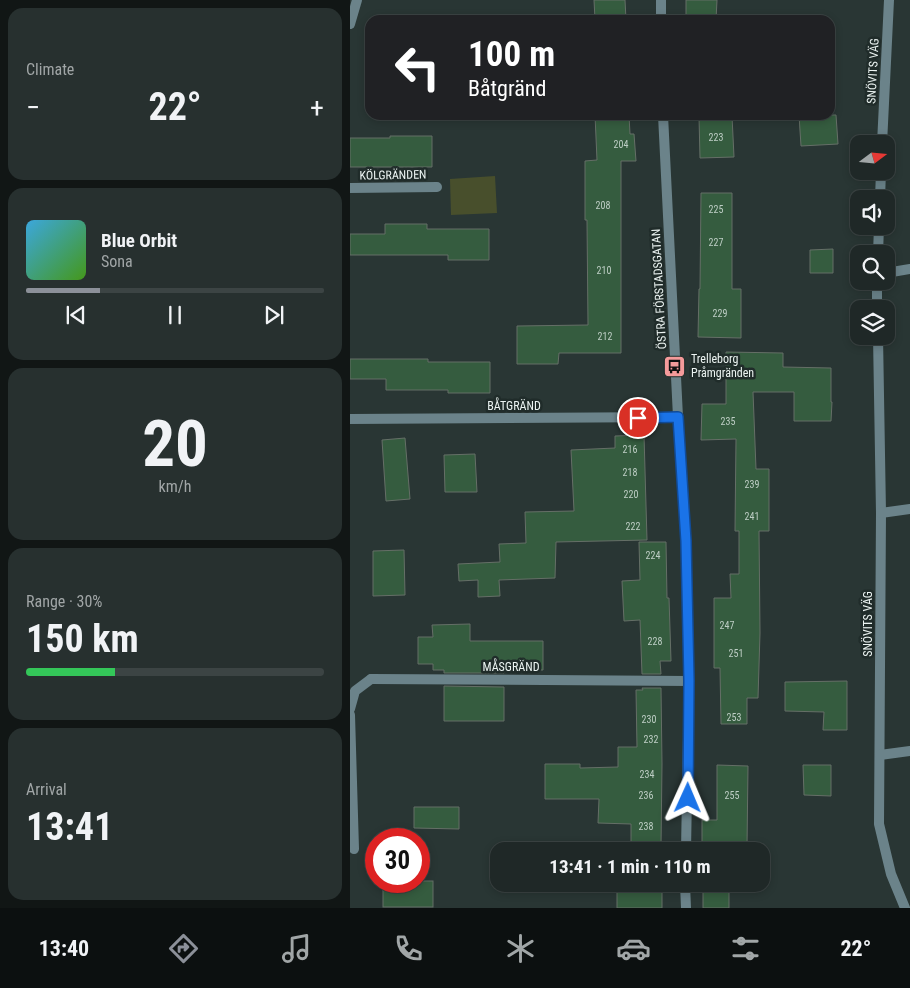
<!DOCTYPE html>
<html lang="en">
<head>
<meta charset="utf-8">
<style>
	:root { --surface:#1f2827; --page:#27302f; --text:#f1f3f6; --muted:#a1a6a7; --line:#3c4444; --accent:#8c9099 }
	body { margin:0; font-family:"Roboto Condensed",sans-serif; background:var(--page); color:var(--text); height:100vh; display:flex; flex-direction:column; font-size:19px; white-space:nowrap }
	* { box-sizing:border-box; margin:0 }
	p { font-size:16px; color:var(--muted) }
	.icon { flex:none; width:28px; height:28px; fill:none; stroke:currentColor; stroke-width:2; stroke-linecap:round; stroke-linejoin:round }
	.map { position:relative; flex:1; overflow:hidden }
	.panel { display:flex; flex-direction:column; gap:8px; padding:8px; background:#111615; width:350px }
	.panel>* { flex:none }
	.top-card { position:absolute; left:15px; top:15px; width:470px; height:105px; border-radius:15px; box-shadow:0 2px 8px #0003,0 0 0 1px var(--line); background:#202124; color:#fff; overflow:hidden }
	.needle { width:32px; rotate:74deg }
	.tools { position:absolute; left:500px; top:135px; display:grid; gap:10px }
	.tools a { display:grid; place-items:center; width:45px; height:45px; border-radius:10px; background:var(--surface); box-shadow:0 2px 8px #0003,0 0 0 1px var(--line); font-size:25px }
	.speed { position:absolute; left:15px; top:828px; display:flex; gap:10px; font-size:25px; font-weight:700; text-align:center }
	.speed>* { display:grid; place-content:center; width:65px; height:65px; border-radius:50%; background:var(--surface); box-shadow:0 2px 8px #0003,0 0 0 1px var(--line); line-height:1 }
	.speed .limit { border:8px solid #d22; background:#fff; color:#111 }
	.pin { position:absolute; display:grid; place-items:center; width:42px; height:42px; color:#fff; margin:-21px; border:2px solid #fff; border-radius:50%; box-shadow:0 1px 5px #0007 }
	.me { position:absolute; width:55px; margin:-28px; rotate:1deg; stroke-linejoin:round; filter:drop-shadow(0 0 4px #0008) }
	.turn { display:flex; align-items:center; gap:18px; height:105px; padding:0 20px; font-size:22px }
	.turn .icon { width:65px; height:65px; stroke-width:2.5 }
	.turn b { display:block; font-size:35px; line-height:42px }
	.big { font-size:38px; font-weight:700; line-height:1.1 }
	.panel .widget { flex:1; display:flex; flex-direction:column; justify-content:center; gap:8px; min-width:0; padding:0 18px; border-radius:15px; background:var(--page) }
	.panel .dial { align-items:center; gap:0 }
	.dial b { font-size:65px; line-height:1 }
	.song { display:flex; align-items:center; gap:15px }
	.cover { width:60px; height:60px; border-radius:8px; background:linear-gradient(135deg,hsl(200 70% 55%),hsl(100 70% 35%)) }
	.played { height:5px; border-radius:2px; background:linear-gradient(90deg,var(--accent) 25%,var(--line) 25%) }
	.keys { display:flex; justify-content:space-around; direction:ltr }
	.heat { display:flex; justify-content:space-between; align-items:center; font-size:28px; direction:ltr }
	.charge { height:8px; border-radius:4px; background:linear-gradient(90deg,#34c759 30%,var(--line) 0) }
	.trip { position:absolute; left:140px; top:842px; width:280px; height:50px; border-radius:15px; background:var(--surface); box-shadow:0 2px 8px #0003,0 0 0 1px var(--line); font-weight:700; line-height:50px; text-align:center }
	.tabs { display:flex; height:80px; justify-content:space-around; align-items:center; background:#0c1010; color:var(--muted) }
	.tabs .icon { width:35px; height:35px }
	.tabs .selected { color:var(--accent) }
	.tabs b { font-size:22px; color:var(--text) }
	main { display:flex; flex:1; min-height:0 }
	.map>svg:first-child { display:block }
	.green { fill:#484f2c }
	.building { fill:#355c3f; stroke:#656f67 }
	.lines { fill:none; stroke-linecap:round; stroke-linejoin:round }
	.service { stroke:#6b838a; stroke-width:10 }
	.minor { stroke:#6b838a; stroke-width:10 }
	.route-casing { stroke:#114b97; stroke-width:12 }
	.route { stroke:#1a73e8; stroke-width:9 }
	.labels { text-anchor:middle; stroke-width:5; stroke-linejoin:round; paint-order:stroke }
	.number-label { font-size:10px; fill:#becec5 }
	.street-label { font-size:12px; fill:#ecf4f2; stroke:#202c2a }
	.poi-label { font-size:12px; fill:#ecf4f2; stroke:#202c2a; text-anchor:start }
</style>
</head>
<body>
<main>
<section class="panel">
<div class="widget"><p>Climate</p>
<div class="heat"><a>−</a><b class="big">22°</b><a>+</a></div>
</div>
<div class="widget">
<div class="song"><i class="cover"></i><div><b>Blue Orbit</b><p>Sona</p></div></div>
<div class="played"></div>
<div class="keys"><svg class="icon" aria-label="previous" viewBox="0 0 24 24"><path d="M18 5L8 12l10 7zM5 5v14"/></svg><svg class="icon" aria-label="pause" viewBox="0 0 24 24"><path d="M8 5v14M16 5v14"/></svg><svg class="icon" aria-label="next" viewBox="0 0 24 24"><path d="M6 5l10 7-10 7zM19 5v14"/></svg></div>
</div>
<div class="widget dial"><b>20</b><p>km/h</p></div>
<div class="widget"><p>Range · 30%</p><b class="big">150 km</b><div class="charge"></div></div>
<div class="widget"><p>Arrival</p><b class="big">13:41</b></div>
</section>
<div class="map">
<svg width="560" height="908" viewBox="0 0 560 908">
	<rect width="100%" height="100%" fill="#293634"/>
	<path class="green" d="M145 176 147 213 101 215 100 179Z"/>
	<g class="building">
		<path d="M244 0H275L276 20H245Z"/>
		<path d="M336 0H367L366 20H336Z"/>
		<path d="M245 115H279L280 134H284L286 161H271V353H209L208 364H167V326L238 325 237 220H235V161L247 160Z"/>
		<path d="M449 115H486L488 144 451 146Z"/>
		<path d="M382 116 384 157 350 158 349 117Z"/>
		<path d="M40 136H82V167H0V138H40Z"/>
		<path d="M351 193H382V289H391V338L348 337 349 289H350Z"/>
		<path d="M35 224H77V229H139V260H98V255H0V234H35Z"/>
		<path d="M483 249V273H460V250Z"/>
		<path d="M376 352 433 353V367L481 368V402H482L481 421H444V392H403L406 469H419V531H409L410 633 408 698H397V724H371L370 668H364V598H381L380 574H389V531H385L386 439 351 440 352 404H376Z"/>
		<path d="M0 359H78V362H140V393H98V390H36V379H0Z"/>
		<path d="M294 435 297 540 206 542 205 578 149 580 150 596 128 597V580L109 581 108 564 150 562 149 544 176 543 175 512 224 511 221 450 265 448V436Z"/>
		<path d="M55 438 60 499 36 501 32 440Z"/>
		<path d="M125 454 127 492H95L94 455Z"/>
		<path d="M289 542H316L317 598H319L321 661H310L311 674H292L290 620 274 621 272 581 290 580Z"/>
		<path d="M54 550 55 595 23 596V551Z"/>
		<path d="M120 624V641H193V670H154V673H94V670H83V664H68V637H83L82 625Z"/>
		<path d="M497 681V730H473L474 712 435 711V682Z"/>
		<path d="M94 686 154 687V721H94Z"/>
		<path d="M292 688H311L312 764 311 846 281 845V824L248 823 249 799H195V764H230V768L268 767V747H287L286 690H293Z"/>
		<path d="M367 765 398 766 397 847H352V820H367Z"/>
		<path d="M453 765H481V796L454 795Z"/>
		<path d="M64 807H109V829L64 828Z"/>
		<rect x="33" y="881" width="50" height="26"/>
		<path d="M278 884H312V908H267V887H278Z"/>
		<rect x="353" y="884" width="26" height="24"/>
	</g>
	<g class="lines">
		<g class="service">
			<path d="M0 709 5 691 21 679"/>
			<path d="M0 715 4 849"/>
		</g>
		<g class="minor">
			<path d="M311 0V20"/>
			<path d="M0 24 7 0"/>
			<path d="M313 115 328 417 336 541 339 681 336 851"/>
			<path d="M532 144 539 0"/>
			<path d="M0 188 87 187"/>
			<path d="M530 199 531 171"/>
			<path d="M528 254 529 226"/>
			<path d="M536 273 560 269"/>
			<path d="M527 281V309"/>
			<path d="M528 336 531 513 529 824 541 874 555 908"/>
			<path d="M0 419 328 417"/>
			<path d="M531 513 560 509"/>
			<path d="M21 679 339 681"/>
			<path d="M530 755 560 751"/>
			<path d="M335 884 336 908"/>
		</g>
	</g>
	<g class="lines">
		<defs>
			<path id="route" d="M288 418 328 417 336 541 339 681 338 798"/>
		</defs>
		<use href="#route" class="route-casing"/>
		<use href="#route" class="route"/>
	</g>
	<defs>
		<symbol id="bus-square" viewBox="-11 -11 22 22"><rect x="-9" y="-9" width="18" height="18" rx="4" fill="#f59b9b" stroke="#202c2a"/><path d="M-5-6H5V4H4V6H2V4H-2V6H-4V4H-5ZM-3.5-4V0h7V-4ZM-3.5 1.2v1.5H-2V1.2ZM2 1.2v1.5H3.5V1.2Z" fill="#111"/></symbol>
	</defs>
	<g fill-rule="evenodd">
		<use href="#bus-square" x="312" y="354" width="25" height="25"/>
	</g>
	<g class="labels">
		<g class="number-label">
			<text x="366" y="141">223</text>
			<text x="271" y="148">204</text>
			<text x="253" y="209">208</text>
			<text x="366" y="213">225</text>
			<text x="366" y="246">227</text>
			<text x="254" y="274">210</text>
			<text x="370" y="317">229</text>
			<text x="255" y="340">212</text>
			<text x="378" y="425">235</text>
			<text x="280" y="453">216</text>
			<text x="280" y="476">218</text>
			<text x="402" y="488">239</text>
			<text x="281" y="498">220</text>
			<text x="402" y="520">241</text>
			<text x="283" y="530">222</text>
			<text x="303" y="559">224</text>
			<text x="377" y="629">247</text>
			<text x="305" y="645">228</text>
			<text x="386" y="657">251</text>
			<text x="384" y="721">253</text>
			<text x="299" y="723">230</text>
			<text x="301" y="743">232</text>
			<text x="297" y="778">234</text>
			<text x="296" y="799">236</text>
			<text x="382" y="799">255</text>
			<text x="296" y="830">238</text>
		</g>
		<g class="street-label">
			<text transform="translate(523 71) rotate(-87)" y="4">SNÖVITS VÄG</text>
			<text transform="translate(43 175) rotate(-1)" y="4">KÖLGRÄNDEN</text>
			<text transform="translate(309 289) rotate(-93)" y="4">ÖSTRA FÖRSTADSGATAN</text>
			<text x="164" y="410">BÅTGRÄND</text>
			<text transform="translate(518 624) rotate(-90)" y="4">SNÖVITS VÄG</text>
			<text x="161" y="671">MÅSGRÄND</text>
		</g>
		<g class="poi-label">
			<text x="341" y="363">Trelleborg<tspan x="341" dy="14">Pråmgränden</tspan></text>
		</g>
	</g>
</svg>
<div class="tools">
<a><svg class="needle" viewBox="-14 -14 28 28"><path d="M0-13l5 13h-10z" fill="#e53935"/><path d="M0 13l5-13h-10z" fill="#a1a6a7"/></svg></a>
<a><svg class="icon" aria-label="sound" viewBox="0 0 24 24"><path d="M4 9h4l5-4v14l-5-4H4zM17 9q2 3 0 6"/></svg></a>
<a><svg class="icon" aria-label="search" viewBox="0 0 24 24"><circle cx="10" cy="10" r="6"/><path d="M15 15l6 6"/></svg></a>
<a><svg class="icon" aria-label="layers" viewBox="0 0 24 24"><path d="M12 4l9 5-9 5-9-5zM3 14l9 5 9-5"/></svg></a>
</div>
<div class="speed"><div class="limit">30</div></div>
<div class="pin" style="left:288px;top:418px;background:#d93025"><svg class="icon" aria-label="arrive" viewBox="0 0 24 24"><path d="M6 21V4h12l-3 4 3 4H6"/></svg></div>
<svg class="me" style="left:338px;top:798px" viewBox="-20 -20 40 40"><path d="M0-17L14 15 0 8-14 15z" fill="#1a73e8" stroke="#fff" stroke-width="4"/></svg>
<div class="trip">13:41 · 1 min · 110 m</div>
<div class="top-card">
<div class="turn"><svg class="icon" aria-label="left" viewBox="0 0 24 24"><path d="M17 20v-9H6M10 6l-5 5 5 5"/></svg><div><b>100 m</b>Båtgränd</div></div>
</div>
</div>
</main>
<nav class="tabs">
<b>13:40</b>
<svg class="icon selected" aria-label="directions" viewBox="0 0 24 24"><path d="M12 3l9 9-9 9-9-9zM9 14v-3h6M13 9l2 2-2 2"/></svg>
<svg class="icon" aria-label="music" viewBox="0 0 24 24"><path d="M9 18V5l10-2v13"/><circle cx="6" cy="18" r="3"/><circle cx="16" cy="16" r="3"/></svg>
<svg class="icon" aria-label="phone" viewBox="0 0 24 24"><path d="M5 4h4l2 5-3 2q2 4 5 5l2-3 5 2v4C11 20 4 13 5 4z"/></svg>
<svg class="icon" aria-label="climate" viewBox="0 0 24 24"><path d="M12 3v18M4 7l16 10M4 17L20 7"/></svg>
<svg class="icon" aria-label="car" viewBox="0 0 24 24"><path d="M5 17H2v-5l4-1 3-4h7l3 4 3 1v5h-3M9 17h6M6 11h13"/><circle cx="7" cy="17" r="2"/><circle cx="17" cy="17" r="2"/></svg>
<svg class="icon" aria-label="filters" viewBox="0 0 24 24"><path d="M4 7h16M4 17h16"/><circle cx="9" cy="7" r="2"/><circle cx="15" cy="17" r="2"/></svg>
<b>22°</b>
</nav>
</body>
</html>
